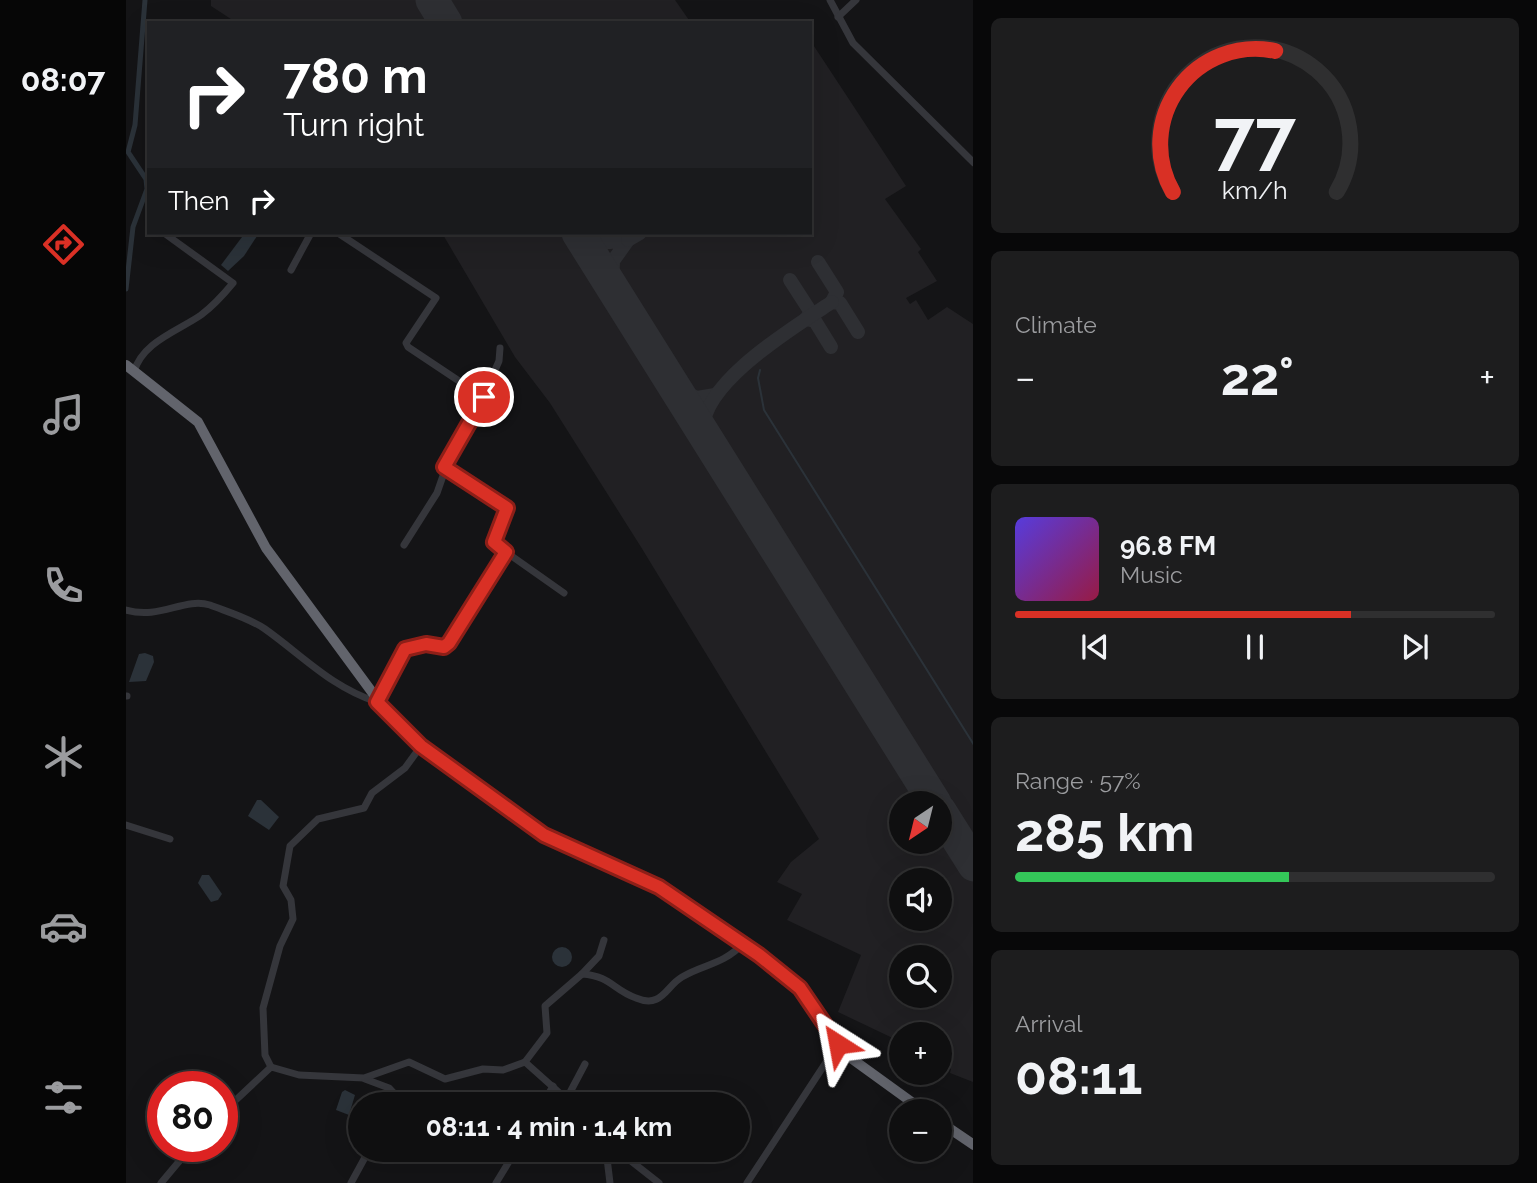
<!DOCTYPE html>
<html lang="en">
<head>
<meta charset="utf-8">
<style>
	:root { --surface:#0f0f10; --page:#1d1d1e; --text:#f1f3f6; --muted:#9b9c9f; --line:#2f2f30; --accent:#d93025 }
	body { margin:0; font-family:Raleway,sans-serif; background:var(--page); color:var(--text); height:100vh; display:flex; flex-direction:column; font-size:26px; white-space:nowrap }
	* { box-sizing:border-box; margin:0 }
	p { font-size:23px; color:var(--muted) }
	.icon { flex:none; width:38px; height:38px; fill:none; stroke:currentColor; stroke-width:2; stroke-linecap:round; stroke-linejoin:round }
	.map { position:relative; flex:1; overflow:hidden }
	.side { display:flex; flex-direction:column; gap:18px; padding:18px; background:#080809; width:564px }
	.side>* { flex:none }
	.hud { position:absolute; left:21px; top:21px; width:665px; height:214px; border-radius:0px; box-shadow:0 7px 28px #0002,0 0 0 2px var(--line); background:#202124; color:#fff; overflow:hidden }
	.needle { width:46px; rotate:215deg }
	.controls { position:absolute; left:763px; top:791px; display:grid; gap:14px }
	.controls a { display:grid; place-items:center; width:63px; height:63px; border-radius:50%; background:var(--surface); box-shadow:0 7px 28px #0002,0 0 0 2px var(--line); font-size:35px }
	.speed { position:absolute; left:21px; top:1071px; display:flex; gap:14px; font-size:35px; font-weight:700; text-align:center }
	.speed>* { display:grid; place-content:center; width:91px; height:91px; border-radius:50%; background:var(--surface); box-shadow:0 7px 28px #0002,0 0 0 2px var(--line); line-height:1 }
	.speed .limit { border:10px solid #d22; background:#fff; color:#111 }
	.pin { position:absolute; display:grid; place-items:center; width:60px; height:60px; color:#fff; margin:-30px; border:4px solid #fff; border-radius:50%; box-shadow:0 2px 7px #0007 }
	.me { position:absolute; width:77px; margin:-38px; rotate:326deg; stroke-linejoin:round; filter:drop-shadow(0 0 5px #0008) }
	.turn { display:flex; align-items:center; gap:24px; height:147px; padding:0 21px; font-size:32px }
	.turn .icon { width:91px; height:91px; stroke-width:2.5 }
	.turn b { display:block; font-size:49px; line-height:60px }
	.then { display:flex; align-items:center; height:66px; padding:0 21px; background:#0003; gap:14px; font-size:26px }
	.big { font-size:52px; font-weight:700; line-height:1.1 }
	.side .card { flex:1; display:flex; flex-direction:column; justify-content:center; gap:10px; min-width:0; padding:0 24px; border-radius:10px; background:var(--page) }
	.side .dial { align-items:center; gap:0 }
	.dial svg { height:182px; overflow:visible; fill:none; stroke:var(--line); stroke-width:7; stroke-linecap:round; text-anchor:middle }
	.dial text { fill:var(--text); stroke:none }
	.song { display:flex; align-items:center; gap:21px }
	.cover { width:84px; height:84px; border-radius:10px; background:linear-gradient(135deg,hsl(250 70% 55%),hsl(340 70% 35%)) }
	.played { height:7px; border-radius:4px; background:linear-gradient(90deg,var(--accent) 70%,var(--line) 70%) }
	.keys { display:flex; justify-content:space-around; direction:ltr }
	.heat { display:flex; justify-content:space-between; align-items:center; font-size:38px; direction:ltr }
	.charge { height:10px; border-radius:5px; background:linear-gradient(90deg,#34c759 57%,var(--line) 0) }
	.trip { position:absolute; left:222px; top:1092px; width:402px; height:70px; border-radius:35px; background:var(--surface); box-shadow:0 7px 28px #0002,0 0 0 2px var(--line); font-weight:700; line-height:70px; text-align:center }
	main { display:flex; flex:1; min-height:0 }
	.menu { display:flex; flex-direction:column; width:126px; justify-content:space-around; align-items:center; background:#060606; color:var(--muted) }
	.menu .icon { width:49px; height:49px }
	.menu .on { color:var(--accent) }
	.menu b { font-size:32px; color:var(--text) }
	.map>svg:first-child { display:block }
	.built { fill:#212023; fill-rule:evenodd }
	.water { fill:#2b3239 }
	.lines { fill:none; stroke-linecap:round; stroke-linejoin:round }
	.stream { stroke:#2b3239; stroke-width:2 }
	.canal { stroke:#2b3239; stroke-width:5 }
	.taxiway { stroke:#2e2f33; stroke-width:14 }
	.runway { stroke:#2e2f33; stroke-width:33 }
	.minor { stroke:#35363b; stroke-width:7 }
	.highway { stroke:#62646c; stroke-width:10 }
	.route-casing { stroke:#8d1f18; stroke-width:18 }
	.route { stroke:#d93025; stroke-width:12 }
</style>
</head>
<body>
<main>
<nav class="menu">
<b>08:07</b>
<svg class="icon on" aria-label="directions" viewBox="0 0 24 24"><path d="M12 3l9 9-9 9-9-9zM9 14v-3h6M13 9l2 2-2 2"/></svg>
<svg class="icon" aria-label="music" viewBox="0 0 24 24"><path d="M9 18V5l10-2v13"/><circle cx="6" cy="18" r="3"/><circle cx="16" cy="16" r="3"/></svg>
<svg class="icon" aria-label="phone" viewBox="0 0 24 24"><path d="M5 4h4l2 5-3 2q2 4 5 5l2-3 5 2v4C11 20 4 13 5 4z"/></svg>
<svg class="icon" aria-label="climate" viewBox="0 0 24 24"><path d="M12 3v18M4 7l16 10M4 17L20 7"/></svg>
<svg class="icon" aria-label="car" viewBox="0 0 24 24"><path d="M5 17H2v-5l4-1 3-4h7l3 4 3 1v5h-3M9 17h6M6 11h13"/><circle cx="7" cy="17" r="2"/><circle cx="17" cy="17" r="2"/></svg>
<svg class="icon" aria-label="filters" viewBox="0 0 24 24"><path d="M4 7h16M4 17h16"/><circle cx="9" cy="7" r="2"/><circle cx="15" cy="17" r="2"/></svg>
</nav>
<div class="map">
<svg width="848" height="1183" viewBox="0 0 848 1183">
	<rect width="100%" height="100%" fill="#141416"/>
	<g class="built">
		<path d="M85 0H549L565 23H111L85 6Z"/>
		<path d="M684 40 780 186 759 199 795 249 792 252 811 281 780 298 784 304 790 300 802 320 821 307 847 324V1082L824 1073 825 1069 814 1062V1034H775V1042L712 1012 735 955 661 920 676 894 651 882 665 862 693 839 515 547 424 403 389 357 316 233H684ZM775 803H814V842H775ZM775 880H814V919H775ZM775 957H814V996H775Z"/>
	</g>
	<g class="water">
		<path d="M119 233H133L118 256 102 271 95 265Z"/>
		<path d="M19 653 27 656 28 662 20 681 3 682 13 654Z"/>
		<path d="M131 800H135L153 817 143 830 122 816Z"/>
		<path d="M76 875H83L96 894 92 900 85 902 72 883Z"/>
		<circle cx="436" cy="957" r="10"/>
		<path d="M219 1090 229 1095 223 1115 210 1110 216 1092Z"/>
	</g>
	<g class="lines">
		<path class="stream" d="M634 370 632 378 638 410 848 745"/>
		<path class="canal" d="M0 289 7 227 21 189 20 179 2 152 9 125 19 0"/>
		<g class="taxiway">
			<path d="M454 233 474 243 502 240 487 261 486 288"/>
			<path d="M502 240 514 233"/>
			<path d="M692 262 711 292 706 302 714 303 732 332"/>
			<path d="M664 280 684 311 681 319"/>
			<path d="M680 319 689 321 705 347"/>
			<path d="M550 389 571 398 589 395"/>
			<path d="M578 435C568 387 671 325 706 302"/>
		</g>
		<g class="runway">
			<path d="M306 0 320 23"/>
			<path d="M452 233 809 803"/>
			<path d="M814 811 848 865"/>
		</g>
		<g class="minor">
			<path d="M704 0 727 43 848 163"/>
			<path d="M712 17 730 0"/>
			<path d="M165 270 185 233"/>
			<path d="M8 372C16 342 52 331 75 315 87 306 98 294 107 283L38 233"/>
			<path d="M357 397 373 361 374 348"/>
			<path d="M278 545 311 493 319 470"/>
			<path d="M380 552 438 593"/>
			<path d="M0 610C34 620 58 597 84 605 102 612 123 618 139 629 177 656 205 687 251 702L279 649 300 644 318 647 323 643 380 552 368 542 381 508 318 467 357 397 282 347 280 343 310 298 212 233"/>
			<path d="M0 696H1"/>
			<path d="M0 825 44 839"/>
			<path d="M456 974 473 956 478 940"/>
			<path d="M399 1062 421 1033 419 1006 456 974C485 976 487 990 510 998 536 1009 540 986 556 977 580 963 595 966 618 943"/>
			<path d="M145 1067 139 1055 137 1008 154 946 167 919 165 900 157 886 164 846 192 819 238 808 246 793 279 768 295 746"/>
			<path d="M239 1079 263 1088 278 1104"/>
			<path d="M441 1098 459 1064"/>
			<path d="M417 1104 427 1086"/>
			<path d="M96 1113 145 1067 173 1075 238 1078 283 1062 319 1079 357 1069 377 1070 399 1062 446 1104"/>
			<path d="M315 1150H316"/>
			<path d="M480 1150 484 1183"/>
			<path d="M491 1150 533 1183"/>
			<path d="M35 1183 66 1146"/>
			<path d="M225 1183 243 1150"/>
			<path d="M370 1183 390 1150"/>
			<path d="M621 1183 712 1044"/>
		</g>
		<g class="highway">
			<path d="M0 365 72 422 140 548 268 722 295 746 418 835 533 887 590 923 664 978 722 1056 798 1111"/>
			<path d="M814 1122 848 1145"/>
		</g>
	</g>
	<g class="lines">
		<defs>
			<path id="route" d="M358 397 318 467 381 508 368 542 380 552 323 643 318 647 300 644 279 649 251 702 295 746 418 835 533 887 633 955 674 988 712 1044"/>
		</defs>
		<use href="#route" class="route-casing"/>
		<use href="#route" class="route"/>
	</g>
</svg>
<div class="controls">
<a><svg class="needle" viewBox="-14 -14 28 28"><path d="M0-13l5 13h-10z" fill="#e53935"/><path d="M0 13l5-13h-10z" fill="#9b9c9f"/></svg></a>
<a><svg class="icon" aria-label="sound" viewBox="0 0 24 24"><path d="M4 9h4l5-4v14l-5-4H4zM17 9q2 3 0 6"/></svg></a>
<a><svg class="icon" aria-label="search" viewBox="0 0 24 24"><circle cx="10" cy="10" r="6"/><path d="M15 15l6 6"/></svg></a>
<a>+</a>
<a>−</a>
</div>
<div class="speed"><div class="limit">80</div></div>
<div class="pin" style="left:358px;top:397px;background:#d93025"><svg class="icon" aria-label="arrive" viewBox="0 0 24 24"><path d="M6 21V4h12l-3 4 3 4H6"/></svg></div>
<svg class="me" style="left:712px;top:1044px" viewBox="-20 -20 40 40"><path d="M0-17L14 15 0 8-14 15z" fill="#d93025" stroke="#fff" stroke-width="4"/></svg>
<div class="trip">08:11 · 4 min · 1.4 km</div>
<div class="hud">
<div class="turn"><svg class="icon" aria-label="right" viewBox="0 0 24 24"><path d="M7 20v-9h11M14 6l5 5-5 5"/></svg><div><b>780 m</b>Turn right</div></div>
<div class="then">Then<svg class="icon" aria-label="right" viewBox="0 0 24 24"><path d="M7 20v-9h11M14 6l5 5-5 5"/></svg></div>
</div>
</div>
<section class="side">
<div class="card dial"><svg viewBox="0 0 100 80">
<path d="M14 69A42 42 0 1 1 86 69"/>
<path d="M14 69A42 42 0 0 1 59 7" stroke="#d93025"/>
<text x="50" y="56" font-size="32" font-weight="700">77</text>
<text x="50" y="72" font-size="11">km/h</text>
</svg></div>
<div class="card"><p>Climate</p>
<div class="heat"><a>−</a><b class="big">22°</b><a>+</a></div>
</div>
<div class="card">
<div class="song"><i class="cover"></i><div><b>96.8 FM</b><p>Music</p></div></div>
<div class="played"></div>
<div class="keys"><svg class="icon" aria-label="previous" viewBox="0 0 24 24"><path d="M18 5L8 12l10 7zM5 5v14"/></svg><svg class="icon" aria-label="pause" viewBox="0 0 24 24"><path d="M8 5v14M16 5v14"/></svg><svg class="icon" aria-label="next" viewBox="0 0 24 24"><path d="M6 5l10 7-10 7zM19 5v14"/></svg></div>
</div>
<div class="card"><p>Range · 57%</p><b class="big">285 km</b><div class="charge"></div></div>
<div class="card"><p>Arrival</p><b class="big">08:11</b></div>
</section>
</main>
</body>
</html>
